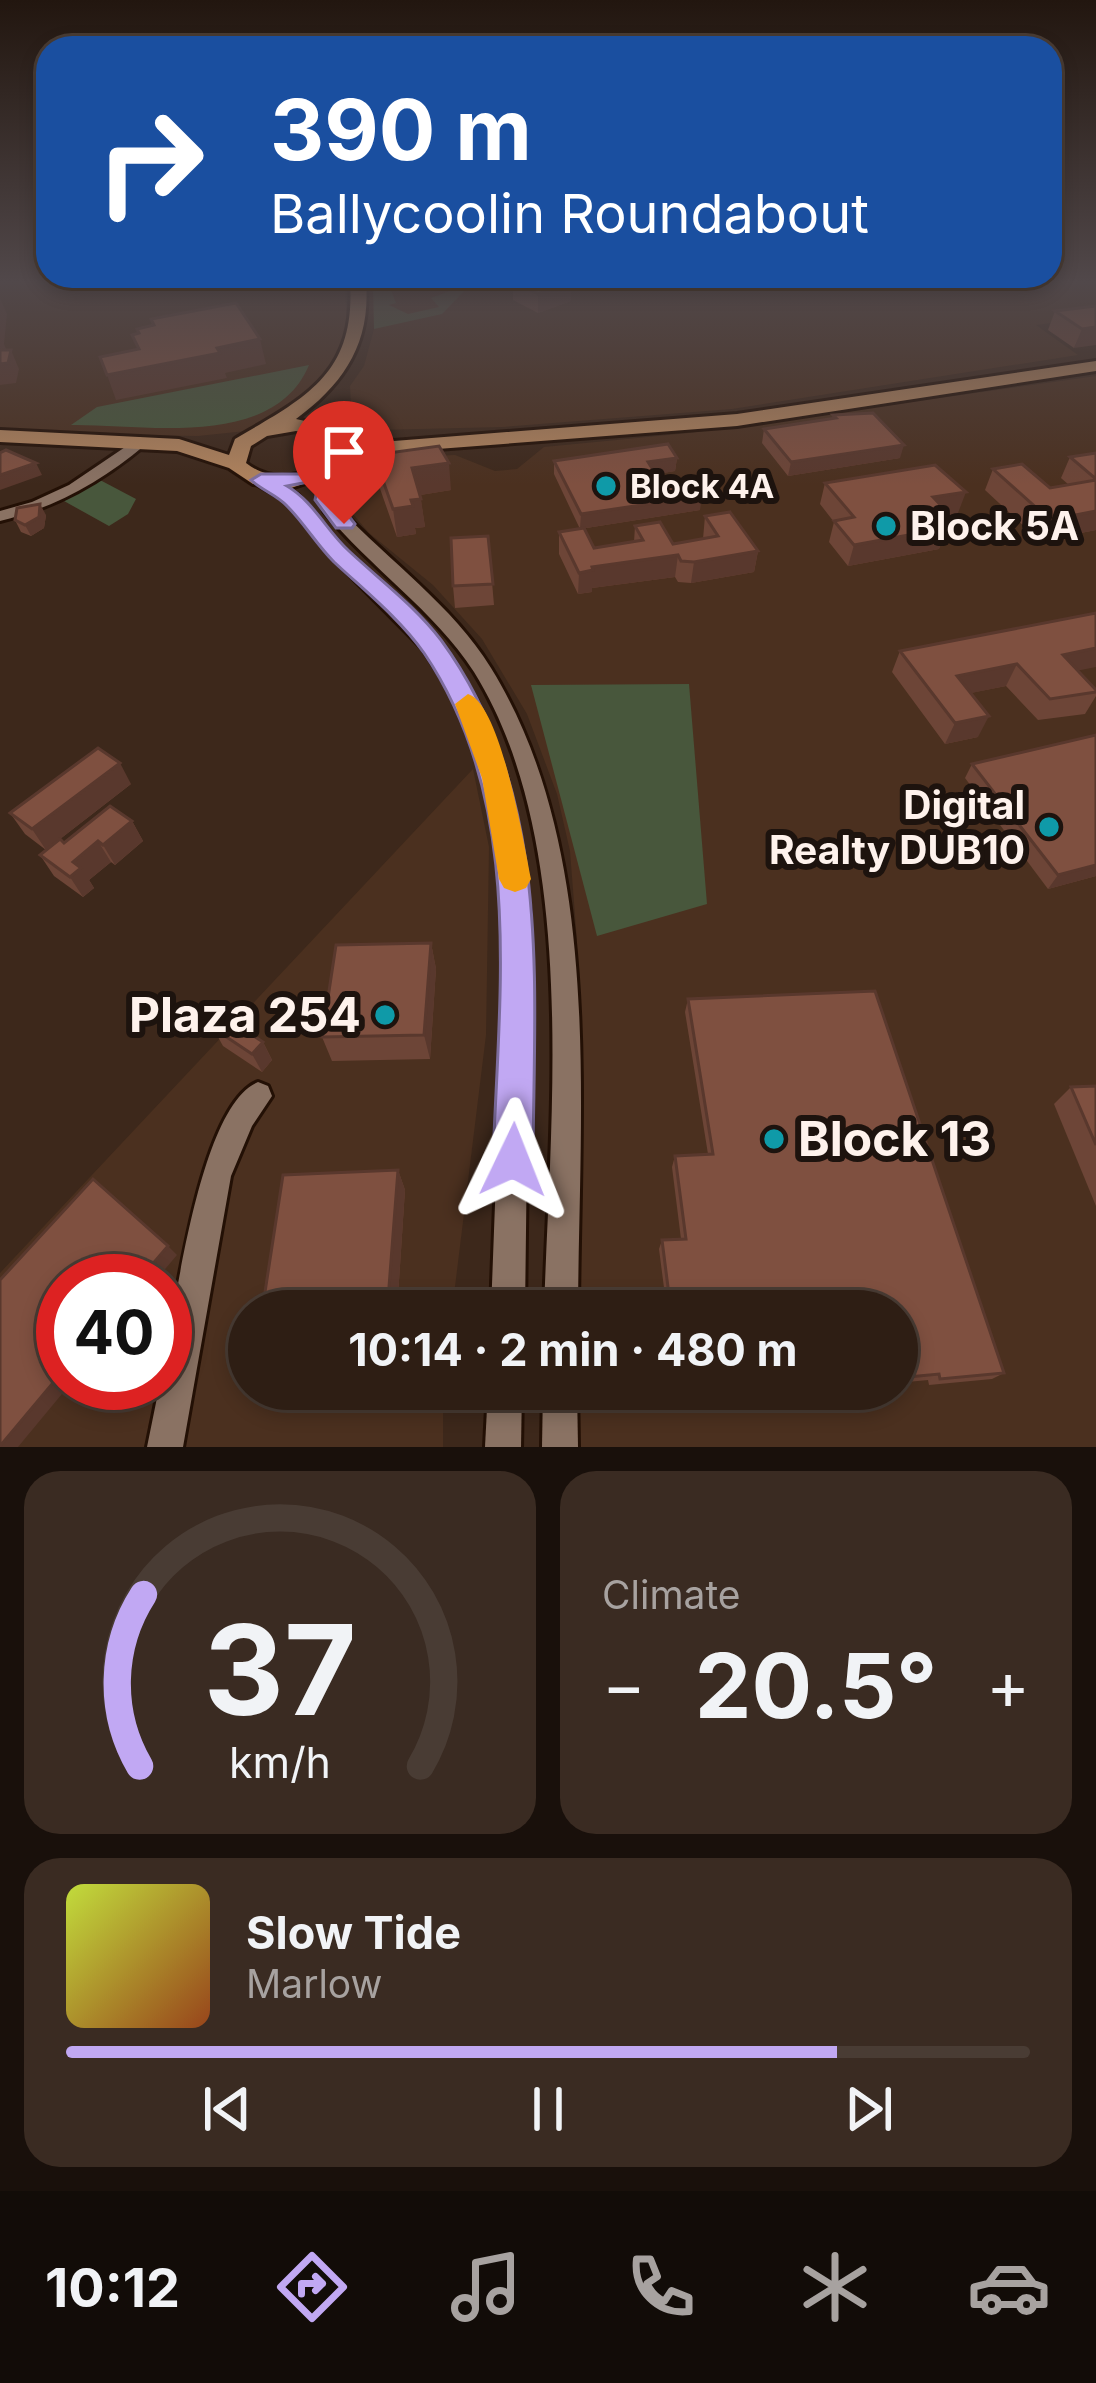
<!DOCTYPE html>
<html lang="en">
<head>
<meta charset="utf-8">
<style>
	:root { --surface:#2e1e14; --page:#3a2b22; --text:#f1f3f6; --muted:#a7a2a0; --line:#493c34; --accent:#c1a8f3 }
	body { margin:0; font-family:Inter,sans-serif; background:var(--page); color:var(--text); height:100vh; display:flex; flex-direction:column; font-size:45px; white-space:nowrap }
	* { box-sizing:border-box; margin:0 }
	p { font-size:39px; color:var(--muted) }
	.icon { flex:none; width:66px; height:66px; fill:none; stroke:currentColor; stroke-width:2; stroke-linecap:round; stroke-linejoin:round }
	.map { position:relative; height:1447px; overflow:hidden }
	.side { display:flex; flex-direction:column; gap:24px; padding:24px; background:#19100b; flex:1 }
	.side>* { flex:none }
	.top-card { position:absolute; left:36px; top:36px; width:1026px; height:252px; border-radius:36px; box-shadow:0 6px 18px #0003,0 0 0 3px var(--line); background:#1a4fa0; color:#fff; overflow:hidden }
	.speed { position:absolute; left:36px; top:1254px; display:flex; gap:24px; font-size:60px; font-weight:700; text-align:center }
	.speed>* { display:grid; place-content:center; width:156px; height:156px; border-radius:50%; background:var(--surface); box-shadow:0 6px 18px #0003,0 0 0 3px var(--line); line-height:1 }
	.speed .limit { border:18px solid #d22; background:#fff; color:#111 }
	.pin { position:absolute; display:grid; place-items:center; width:102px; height:102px; color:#fff; margin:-123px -51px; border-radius:50% 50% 50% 0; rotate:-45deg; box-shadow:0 0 12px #0007 }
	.pin .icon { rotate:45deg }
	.me { position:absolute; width:132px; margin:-66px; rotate:2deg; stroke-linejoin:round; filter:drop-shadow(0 0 9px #0008) }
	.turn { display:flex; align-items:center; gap:42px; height:252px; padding:0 36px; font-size:54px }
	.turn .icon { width:156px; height:156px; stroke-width:2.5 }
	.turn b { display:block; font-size:84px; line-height:102px }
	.big { font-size:90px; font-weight:700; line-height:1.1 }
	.side .widget { flex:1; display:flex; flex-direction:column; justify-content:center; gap:18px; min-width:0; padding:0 42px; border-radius:36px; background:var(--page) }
	.side .dial { align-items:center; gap:0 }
	.dial svg { height:312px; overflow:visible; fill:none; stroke:var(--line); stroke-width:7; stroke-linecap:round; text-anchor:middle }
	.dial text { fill:var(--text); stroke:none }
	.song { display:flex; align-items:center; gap:36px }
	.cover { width:144px; height:144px; border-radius:18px; background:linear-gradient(135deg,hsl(70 70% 55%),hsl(20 70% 35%)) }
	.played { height:12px; border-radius:6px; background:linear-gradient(90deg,var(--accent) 80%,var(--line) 80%) }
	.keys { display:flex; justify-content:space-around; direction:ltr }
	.heat { display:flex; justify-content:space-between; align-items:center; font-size:66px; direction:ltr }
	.side .tiles { flex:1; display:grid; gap:24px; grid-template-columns:1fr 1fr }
	.widget:last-child { grid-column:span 2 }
	.trip { position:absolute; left:228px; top:1290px; width:690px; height:120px; border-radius:60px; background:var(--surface); box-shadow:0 6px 18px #0003,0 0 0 3px var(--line); font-weight:700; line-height:120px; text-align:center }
	.dock { display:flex; height:192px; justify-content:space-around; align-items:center; background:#120c08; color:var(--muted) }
	.dock .icon { width:84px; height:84px }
	.dock .active { color:var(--accent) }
	.dock b { font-size:54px; color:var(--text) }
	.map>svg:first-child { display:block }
	.built { fill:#4b301f; fill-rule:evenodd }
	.green { fill:#48573c }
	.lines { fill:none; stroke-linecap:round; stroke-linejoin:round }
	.minor-casing { stroke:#231005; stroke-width:6 }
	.major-casing { stroke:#231005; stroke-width:6 }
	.minor { fill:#8a7263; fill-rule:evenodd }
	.major { fill:#b0835d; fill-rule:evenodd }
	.wall { fill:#6d4537 }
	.shaded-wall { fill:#59382d }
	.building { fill:#7f5040; stroke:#59382d; stroke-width:3 }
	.route { fill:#c1a8f3; stroke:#7d6d9e; stroke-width:3 }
	.slow { fill:#f59e0b }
	.culture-dot { fill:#0f9aa8; stroke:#1d130e; stroke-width:4.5 }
	.labels { text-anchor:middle; stroke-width:12; stroke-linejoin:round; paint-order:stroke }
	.far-poi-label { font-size:33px; font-weight:bold; fill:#fef2ec; stroke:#1d130e; text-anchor:start }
	.poi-label { font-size:39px; font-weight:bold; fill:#fef2ec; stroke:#1d130e; text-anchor:start }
	.near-poi-label { font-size:48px; font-weight:bold; fill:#fef2ec; stroke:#1d130e; text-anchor:end }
</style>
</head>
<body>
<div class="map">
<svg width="1096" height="1447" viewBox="0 0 1096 1447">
	<rect width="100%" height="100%" fill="#3d281b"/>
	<g class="built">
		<path d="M0 282H344L348 334 314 392 292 411 246 431 198 436 0 433Z"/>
		<path d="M373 282H1096V317L1036 325 1078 355 732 409 503 427 377 430 352 423 350 386 364 366 374 329Z"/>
		<path d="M1096 376V1447H574L572 1389H897V1311H569L577 941 570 851 557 794 527 714 482 639 433 585 369 533 341 500V482L351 471 384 458 455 455 495 471 517 469 544 447 689 433Z"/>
		<path d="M473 769 489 847 486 1035 452 1311H249V1389H443V1447H0V1273ZM63 1281H165V1383H63Z"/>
	</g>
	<g class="green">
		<path d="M373 282H388L396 303 389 305 408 314 439 307 431 298 458 288 453 284 473 282 442 314 374 329Z"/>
		<path d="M309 365C274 450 143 424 71 425L97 407Z"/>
		<path d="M100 480 136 499 128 514 109 526 64 501Z"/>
		<path d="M689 684 707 904 597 936 531 685Z"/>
	</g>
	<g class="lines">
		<defs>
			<g id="minor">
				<path d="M140 437 148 442 145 445C101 482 56 507 0 521V511L32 502 69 485Z"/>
				<path d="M331 464 339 469 332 490 340 509C389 561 453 606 491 668 604 851 579 1104 578 1311H544C550 1117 580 842 474 672 434 610 370 568 324 511L316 490 323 469Z"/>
				<path d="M261 475 298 495 344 549 437 639 477 701 507 778 530 911 525 1311H491L506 911 485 778 457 702 423 649 332 557 286 501 255 483V477Z"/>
				<path d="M258 1082 268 1086 272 1096 252 1126 231 1176 183 1447H147L160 1383H165V1356C177 1297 201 1105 258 1082Z"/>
				<path d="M488 1389H522L521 1447H485Z"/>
				<path d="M543 1389H577L578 1447H542Z"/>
			</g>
			<path id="major" d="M350 282H366C371 343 344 384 296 419L394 441 737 414 1096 361V371L737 426 398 452 291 488 253 484 229 468 177 451 0 442V430L179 439 229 455 235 439C304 398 356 375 350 282ZM296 431 333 438 335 453C310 476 274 485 246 463L251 446 267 436Z"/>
		</defs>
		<use href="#minor" class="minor-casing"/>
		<use href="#major" class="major-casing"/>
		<use href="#minor" class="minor"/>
		<use href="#major" class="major"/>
	</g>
	<g class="wall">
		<path d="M513 282 571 283V301L538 313 513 300Z"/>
		<path d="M1096 306 1074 348 1048 330 1055 311Z"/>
		<path d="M833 415 900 458 788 476 762 443 764 429 832 419Z"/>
		<path d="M1096 453V530L1040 541 985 490 993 469 1050 488 1069 485 1061 478 1070 457Z"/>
		<path d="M374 455 451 490 420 495 425 527 415 528 416 534 397 537 378 483Z"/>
		<path d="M677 458 675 471 656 474 663 486 700 510 580 529 554 474V461Z"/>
		<path d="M825 483 958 513 949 514 939 549 848 566 829 542 834 522 820 504Z"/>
		<path d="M46 515 44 528 31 536 21 532 15 520Z"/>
		<path d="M705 516 758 551 754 572 691 583 678 582 675 577 592 588V592L578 594 559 554V532L594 548 634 542 635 526 673 544 703 539Z"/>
		<path d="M488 536 494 605 455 608 453 586Z"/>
		<path d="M900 651 1078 671 1096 690V696L1085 714 1038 720 1006 686 970 693 978 737 945 744 892 672Z"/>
		<path d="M972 764 1096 876 1048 889 965 778Z"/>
		<path d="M131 784 60 839 64 843 132 821 143 841 115 865 111 862 89 880 94 888 83 897 54 876 40 855 46 850 25 834 10 813Z"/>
		<path d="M431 943 436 969 430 1059 332 1061 322 1037Z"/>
		<path d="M688 999 1004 1373 992 1379 929 1385 928 1380 897 1383V1311H667L659 1249 662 1240 681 1239 672 1167 675 1156 708 1154 685 1012Z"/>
		<path d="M213 1028 263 1042 272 1060 262 1072 223 1046Z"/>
		<path d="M1096 1086V1206L1054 1104 1071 1087Z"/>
		<path d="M398 1170 405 1190 397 1311H268L263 1305Z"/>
		<path d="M676 1389H839L678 1406Z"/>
	</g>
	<g class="shaded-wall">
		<path d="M571 283V301L538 313V294Z"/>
		<path d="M0 298 7 314 4 344 9 356 11 350 19 369 16 383 0 385Z"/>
		<path d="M1096 327V345L1074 348 1082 329Z"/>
		<path d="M260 339 266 364 225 373 227 378 116 400 107 375Z"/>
		<path d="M904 445 900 458 788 476 791 462Z"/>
		<path d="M677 458 675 471 647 476 648 462Z"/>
		<path d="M36 463 42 475 0 490V475Z"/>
		<path d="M449 463 451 490 415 496 412 468Z"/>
		<path d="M966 492 958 513 949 514 943 529 947 528 939 549 848 566 854 545 933 497Z"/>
		<path d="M702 496 700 510 580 529 581 514Z"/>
		<path d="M421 499 425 527 415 528 416 534 397 537 393 509 411 500Z"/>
		<path d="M40 504 46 515 44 528 31 536 25 525Z"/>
		<path d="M1096 511V530L1040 541 1050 520Z"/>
		<path d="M758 551 754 572 691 583 694 562Z"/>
		<path d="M678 555 675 577 592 588V592L578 594 579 573 592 567Z"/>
		<path d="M1096 648V667L1051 676 1063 655Z"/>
		<path d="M1017 664 1006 686 947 698 957 676Z"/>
		<path d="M989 716 978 737 945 744 955 723Z"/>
		<path d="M120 763 131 784 46 850 32 829Z"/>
		<path d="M132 821 143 841 115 865 103 845Z"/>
		<path d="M98 841 111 862 89 880 94 888 83 897 70 877 73 862Z"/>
		<path d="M1096 865V876L1048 889 1058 875Z"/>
		<path d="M431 943 436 969 430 1059 424 1035Z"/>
		<path d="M263 1042 272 1060 262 1072 252 1054Z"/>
		<path d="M398 1170 405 1190 397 1311H394L388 1300Z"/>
		<path d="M168 1246 177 1255 155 1281H138Z"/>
		<path d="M63 1371V1383H71L18 1447H0Z"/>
	</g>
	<g class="building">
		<path d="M514 282H569L571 283 538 294Z"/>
		<path d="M236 303 260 339 217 348 220 353 107 375 100 357 139 349 132 335 139 333 137 329 154 325 151 319Z"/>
		<path d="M1096 306V327L1082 329 1055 311Z"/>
		<path d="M0 350H11L8 363 0 364Z"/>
		<path d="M873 413 904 445 791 462 764 429 836 418 833 415Z"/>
		<path d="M668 444 677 458 648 462 663 486 693 482 702 496 581 514 554 461Z"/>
		<path d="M439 446 449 463 412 468 421 499 411 500 413 506 393 509 374 455Z"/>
		<path d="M6 450 36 463 0 475V453Z"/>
		<path d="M1096 453V479L1070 457Z"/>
		<path d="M1022 464 1050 488 1096 480V511L1050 520 993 469Z"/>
		<path d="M935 465 966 492 933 497 949 514 935 516 947 528 854 545 834 521 854 517 825 483Z"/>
		<path d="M40 504 39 517 25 525 15 520 17 508Z"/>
		<path d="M730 512 758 551 694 562 681 561 678 555 592 567 593 570 579 573 559 532 584 528 594 548 643 540 635 526 660 522 673 544 718 536 705 516Z"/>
		<path d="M488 536 493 584 453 586 451 538Z"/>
		<path d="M1096 613V648L1063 655 1096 690V692L1050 699 1017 664 957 676 989 716 955 723 900 651Z"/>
		<path d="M1096 735V865L1058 875 972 764Z"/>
		<path d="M98 748 120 763 32 829 10 813Z"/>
		<path d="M110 806 132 821 103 845 98 841 73 862 81 868 70 877 40 855 60 839 64 843Z"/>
		<path d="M431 943 424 1035 322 1037 336 945Z"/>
		<path d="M875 991 1004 1373 940 1379 939 1374 897 1378V1311H671L662 1240 686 1239 675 1156 713 1154 688 999Z"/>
		<path d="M223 1016 263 1042 252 1054 213 1028Z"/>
		<path d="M1096 1086V1145L1071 1087Z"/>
		<path d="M398 1170 388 1300 263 1305 283 1175Z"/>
		<path d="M93 1179 168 1246 138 1281H63V1371L0 1446V1280Z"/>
		<path d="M680 1389H792L681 1400Z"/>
	</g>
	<linearGradient id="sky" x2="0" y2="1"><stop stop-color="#22160f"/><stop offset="0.58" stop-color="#51484a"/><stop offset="1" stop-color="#51484a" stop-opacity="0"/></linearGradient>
	<rect width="1096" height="485" fill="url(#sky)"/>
	<path class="route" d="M331 462 341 469 336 499 355 524 352 528H336L315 500 319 480 287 486C313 501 327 531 349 551 380 580 415 606 441 640 553 792 534 982 533 1160L527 1174 513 1179 499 1174 493 1160C499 990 525 802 424 653 399 618 365 591 334 562 317 545 304 523 287 506 277 495 261 490 251 480L261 474H299Z"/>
	<path class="slow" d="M468 694C501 704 524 844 531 879L526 888 515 892 504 888 499 879 482 778 455 704Z"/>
	<g class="culture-dot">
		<circle cx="606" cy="486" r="12"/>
		<circle cx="886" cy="526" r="12"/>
		<circle cx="1049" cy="827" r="12"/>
		<circle cx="385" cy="1015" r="12"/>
		<circle cx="774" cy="1139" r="12"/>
	</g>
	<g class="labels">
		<g class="far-poi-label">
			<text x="630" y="498">Block 4A</text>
		</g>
		<g class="poi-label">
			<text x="910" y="540">Block 5A</text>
			<text x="1025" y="819" text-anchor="end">Digital<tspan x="1025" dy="45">Realty DUB10</tspan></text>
		</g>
		<g class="near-poi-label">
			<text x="361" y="1032">Plaza 254</text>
			<text x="798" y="1156" text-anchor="start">Block 13</text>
		</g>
	</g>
</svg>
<div class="speed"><div class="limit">40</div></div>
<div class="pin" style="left:344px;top:524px;background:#d93025"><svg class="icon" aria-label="arrive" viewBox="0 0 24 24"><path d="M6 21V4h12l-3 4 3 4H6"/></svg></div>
<svg class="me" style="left:513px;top:1160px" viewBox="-20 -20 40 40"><path d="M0-17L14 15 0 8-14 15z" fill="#c1a8f3" stroke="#fff" stroke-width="4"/></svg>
<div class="trip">10:14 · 2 min · 480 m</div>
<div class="top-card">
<div class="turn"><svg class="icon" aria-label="right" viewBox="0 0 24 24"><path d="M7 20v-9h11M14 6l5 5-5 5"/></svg><div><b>390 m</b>Ballycoolin Roundabout</div></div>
</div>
</div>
<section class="side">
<div class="tiles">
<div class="widget dial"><svg viewBox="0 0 100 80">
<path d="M14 69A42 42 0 1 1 86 69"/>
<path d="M14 69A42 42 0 0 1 15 25" stroke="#c1a8f3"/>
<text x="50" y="56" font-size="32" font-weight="700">37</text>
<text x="50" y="72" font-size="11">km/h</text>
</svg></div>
<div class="widget"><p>Climate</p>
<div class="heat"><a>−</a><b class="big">20.5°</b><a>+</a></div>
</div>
<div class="widget">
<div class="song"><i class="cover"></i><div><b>Slow Tide</b><p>Marlow</p></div></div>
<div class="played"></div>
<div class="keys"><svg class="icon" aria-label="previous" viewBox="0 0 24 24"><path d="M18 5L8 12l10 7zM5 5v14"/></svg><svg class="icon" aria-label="pause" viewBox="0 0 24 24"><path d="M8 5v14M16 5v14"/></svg><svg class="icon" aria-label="next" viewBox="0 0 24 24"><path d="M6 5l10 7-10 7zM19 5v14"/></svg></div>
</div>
</div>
</section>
<nav class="dock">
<b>10:12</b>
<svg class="icon active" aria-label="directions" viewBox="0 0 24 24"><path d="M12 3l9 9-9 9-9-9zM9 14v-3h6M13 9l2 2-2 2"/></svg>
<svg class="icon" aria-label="music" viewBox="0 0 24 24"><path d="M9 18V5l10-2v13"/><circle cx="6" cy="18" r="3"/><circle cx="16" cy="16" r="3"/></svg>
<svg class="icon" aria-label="phone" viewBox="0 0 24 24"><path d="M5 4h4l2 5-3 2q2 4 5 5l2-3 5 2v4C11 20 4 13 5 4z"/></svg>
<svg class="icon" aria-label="climate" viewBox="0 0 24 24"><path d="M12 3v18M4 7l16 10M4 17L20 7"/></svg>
<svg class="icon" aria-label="car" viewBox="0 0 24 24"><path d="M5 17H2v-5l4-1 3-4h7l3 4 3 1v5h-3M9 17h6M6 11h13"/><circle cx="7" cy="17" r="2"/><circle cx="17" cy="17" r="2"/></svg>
</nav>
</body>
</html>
